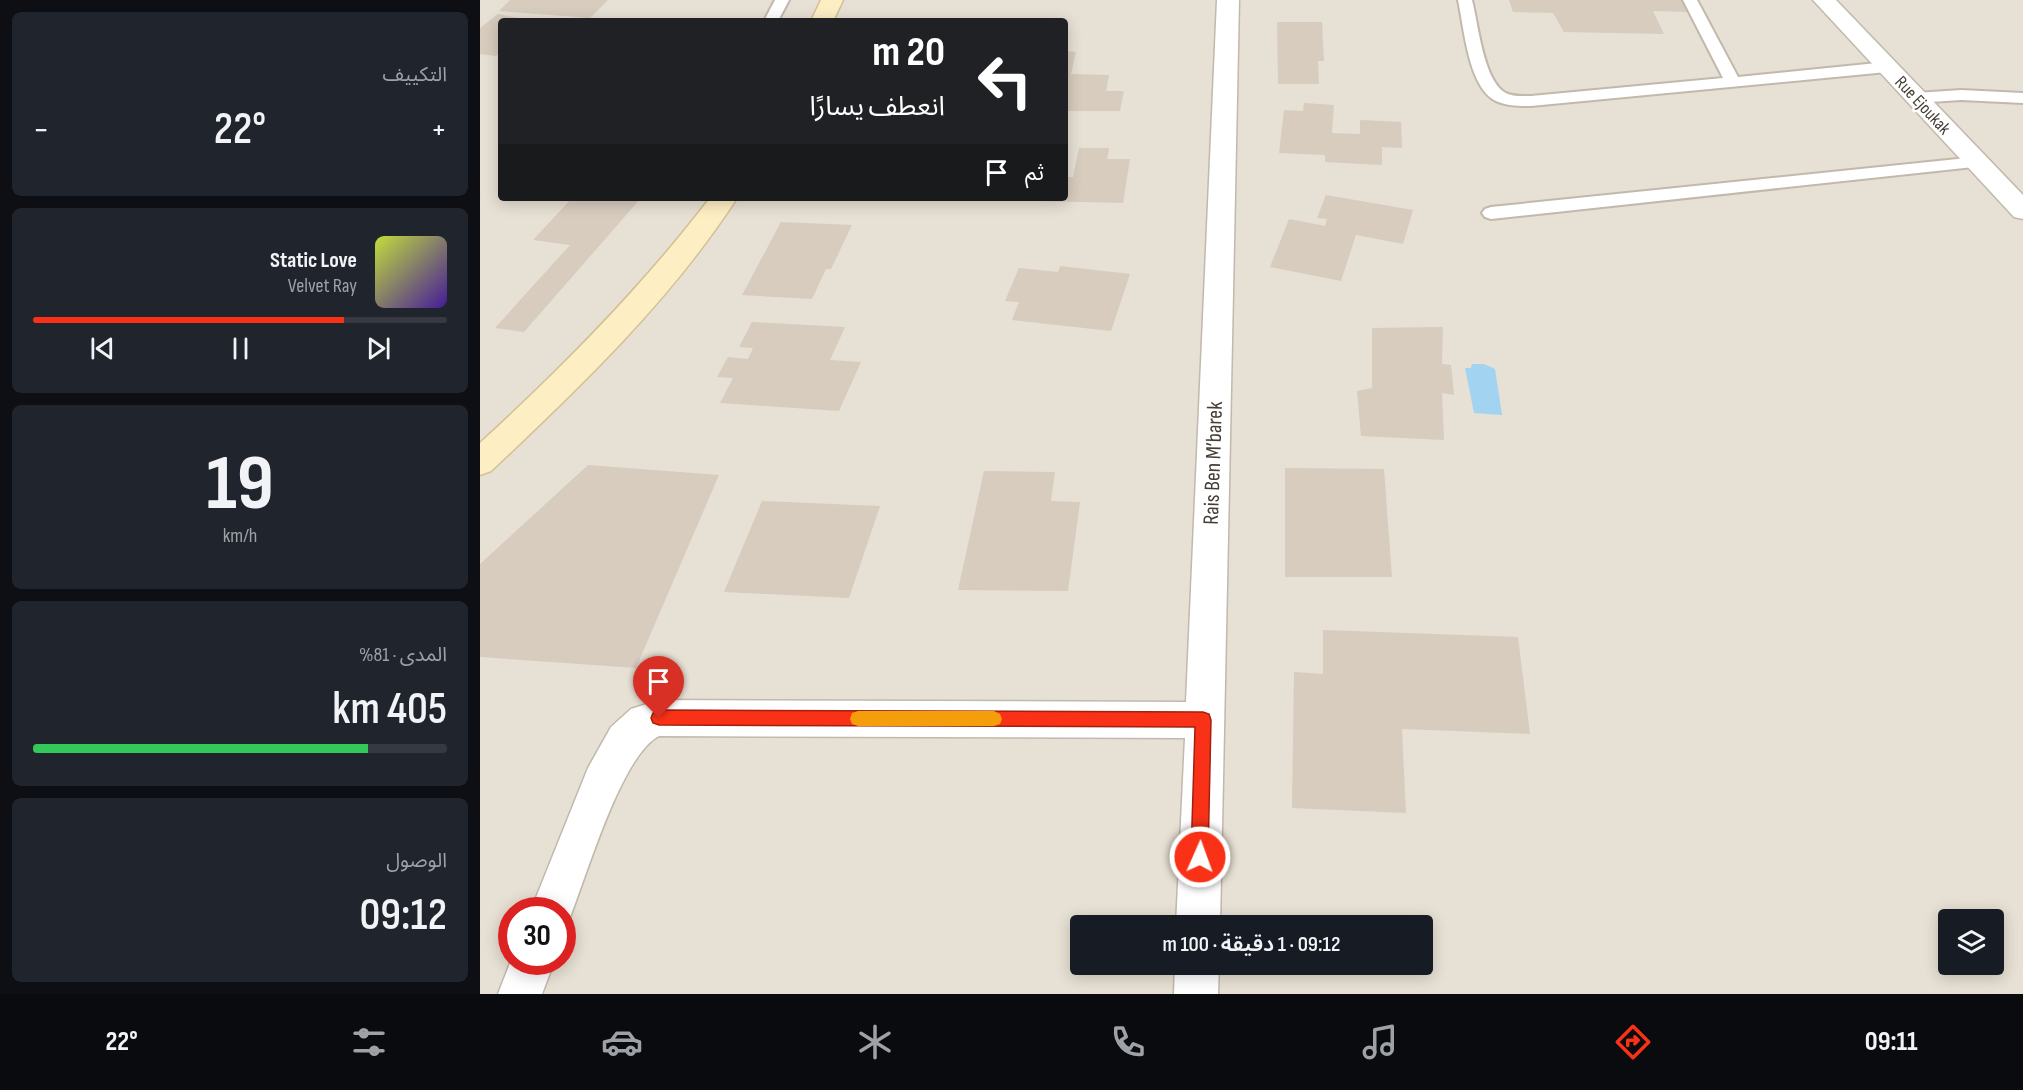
<!DOCTYPE html>
<html lang="ar">
<head>
<meta charset="utf-8">
<style>
	:root { --surface:#171b24; --page:#20242c; --text:#f1f3f6; --muted:#9ea1a6; --line:#363941; --accent:#f83117 }
	body { margin:0; font-family:"Sofia Sans Condensed","Noto Sans Arabic",sans-serif; background:var(--page); color:var(--text); direction:rtl; height:100vh; display:flex; flex-direction:column; font-size:22px; white-space:nowrap }
	* { box-sizing:border-box; margin:0 }
	p { font-size:20px; color:var(--muted) }
	.icon { flex:none; width:33px; height:33px; fill:none; stroke:currentColor; stroke-width:2; stroke-linecap:round; stroke-linejoin:round }
	.map { position:relative; flex:1; overflow:hidden; direction:ltr }
	.panel { display:flex; flex-direction:column; gap:12px; padding:12px; background:#0d0f14; width:480px }
	.panel>* { flex:none }
	.top-card { position:absolute; left:18px; top:18px; width:570px; height:183px; border-radius:6px; box-shadow:0 3px 15px #0003; direction:rtl; background:#202124; color:#fff; overflow:hidden }
	.controls { position:absolute; left:1458px; top:909px; display:grid; gap:12px }
	.controls a { display:grid; place-items:center; width:66px; height:66px; border-radius:6px; background:var(--surface); box-shadow:0 3px 15px #0003; font-size:30px }
	.speed { position:absolute; left:18px; top:897px; display:flex; gap:12px; font-size:30px; font-weight:700; text-align:center }
	.speed>* { display:grid; place-content:center; width:78px; height:78px; border-radius:50%; background:var(--surface); box-shadow:0 3px 15px #0003; line-height:1 }
	.speed .limit { border:9px solid #d22; background:#fff; color:#111 }
	.pin { position:absolute; display:grid; place-items:center; width:51px; height:51px; color:#fff; margin:-62px -26px; border-radius:50% 50% 50% 0; rotate:-45deg; box-shadow:0 0 6px #0007 }
	.pin .icon { rotate:45deg }
	.me { position:absolute; width:66px; margin:-33px; rotate:2deg; stroke-linejoin:round; filter:drop-shadow(0 0 4px #0008) }
	.turn { display:flex; align-items:center; gap:21px; height:126px; padding:0 24px; font-size:27px }
	.turn .icon { width:78px; height:78px; stroke-width:2.5 }
	.turn b { display:block; font-size:42px; line-height:51px }
	.then { display:flex; align-items:center; height:57px; padding:0 24px; background:#0003; gap:12px; font-size:22px }
	.big { font-size:45px; font-weight:600; line-height:1.1 }
	.panel .tile { flex:1; display:flex; flex-direction:column; justify-content:center; gap:9px; min-width:0; padding:0 21px; border-radius:9px; background:var(--page) }
	.panel .dial { align-items:center; gap:0 }
	.dial b { font-size:78px; line-height:1 }
	.song { display:flex; align-items:center; gap:18px }
	.cover { width:72px; height:72px; border-radius:9px; background:linear-gradient(135deg,hsl(70 70% 55%),hsl(260 70% 35%)) }
	.played { height:6px; border-radius:3px; background:linear-gradient(90deg,var(--accent) 75%,var(--line) 75%) }
	.keys { display:flex; justify-content:space-around; direction:ltr }
	.heat { display:flex; justify-content:space-between; align-items:center; font-size:33px; direction:ltr }
	.charge { height:9px; border-radius:4px; background:linear-gradient(90deg,#34c759 81%,var(--line) 0) }
	.trip { position:absolute; left:590px; top:915px; width:363px; height:60px; border-radius:6px; background:var(--surface); box-shadow:0 3px 15px #0003; font-weight:600; line-height:60px; text-align:center; direction:rtl }
	.tab-bar { display:flex; height:96px; justify-content:space-around; align-items:center; background:#090b0e; color:var(--muted) }
	.tab-bar .icon { width:42px; height:42px }
	.tab-bar .selected { color:var(--accent) }
	.tab-bar b { font-size:27px; color:var(--text) }
	main { display:flex; flex:1; min-height:0 }
	.map>svg:first-child { display:block }
	.residential { fill:#e7e0d4; fill-rule:evenodd }
	.water { fill:#a2d3f0 }
	.building { fill:#d7ccbe }
	.lines { fill:none; stroke-linecap:round; stroke-linejoin:round }
	.service-casing { stroke:#c1b9ab; stroke-width:4 }
	.minor-casing { stroke:#c1b9ab; stroke-width:3 }
	.secondary-casing { stroke:#d3c096; stroke-width:3 }
	.service { fill:#fff; fill-rule:evenodd }
	.minor { fill:#fff; fill-rule:evenodd }
	.secondary { fill:#feeec4; fill-rule:evenodd }
	.route { fill:#f83117; stroke:#a1200f; stroke-width:1.5 }
	.slow { fill:#f59e0b }
	.labels { text-anchor:middle; stroke-width:5; stroke-linejoin:round; paint-order:stroke }
	.far-street-label { font-size:18px; fill:#453e35; stroke:#fff }
	.street-label { font-size:22px; fill:#453e35; stroke:#fff }
</style>
</head>
<body>
<main>
<div class="map">
<svg width="1543" height="994" viewBox="0 0 1543 994">
	<rect width="100%" height="100%" fill="#f3eee6"/>
	<path class="residential" d="M0 0H1543V994H0ZM21 21H585V198H21ZM32 910H82V962H32ZM1468 920H1514V964H1468ZM600 926H942V964H600Z"/>
	<path class="water" d="M992 364H1004L1015 369 1022 415 994 413 985 368H991Z"/>
	<g class="building">
		<path d="M30 0H128L110 18 19 11Z"/>
		<path d="M1029 0H1203L1209 12 1173 11 1184 34 1084 32 1073 13 1033 12Z"/>
		<path d="M18 14 55 21H21V52L16 56 0 54V28Z"/>
		<path d="M797 22H842L844 61H838L839 84H798Z"/>
		<path d="M585 51 596 52 591 74 629 75 626 91H644L640 111H585Z"/>
		<path d="M824 103 854 105 852 133 880 134V120L921 122 922 148 902 147V165L845 162V155L799 153 804 110 823 111Z"/>
		<path d="M599 148H629L627 159H650L643 203 559 201 560 198H585V177H593Z"/>
		<path d="M846 195 933 210 923 244 876 235 861 281 790 267 809 219 845 226 847 219 837 218Z"/>
		<path d="M92 198H161L44 332 15 328 90 245 53 240Z"/>
		<path d="M301 222 372 225 351 269H346L332 299 262 295Z"/>
		<path d="M580 266 650 274 631 331 532 320 539 302 525 301 539 268 578 272Z"/>
		<path d="M272 322 365 327 350 360 381 362 359 411 240 403 253 378 237 377 248 357 268 359 273 348 259 347Z"/>
		<path d="M963 327 962 364 971 365 974 395 962 393 964 440 881 436 877 391 892 388V328Z"/>
		<path d="M108 465 239 475 156 668 0 657V564Z"/>
		<path d="M805 468 904 469 912 577H805Z"/>
		<path d="M504 471 575 472 571 501 600 502 588 591 478 590Z"/>
		<path d="M282 501 400 506 369 598 244 592Z"/>
		<path d="M843 630 1038 637 1050 734 922 729 926 813 812 808 814 672 843 674Z"/>
	</g>
	<g class="lines">
		<defs>
			<g id="service">
				<path d="M295 0H309L298 21H284Z"/>
				<path d="M978 0H992C998 23 1003 78 1024 92 1032 97 1042 96 1051 96L1243 78 1203 0H1217L1258 77 1407 62 1415 67 1407 72 1051 106C1039 106 1025 106 1014 100 988 85 984 27 978 0Z"/>
				<path d="M1481 90 1543 93V103L1481 100 1436 103 1428 98 1436 93Z"/>
				<path d="M1497 157 1503 158 1506 162 1503 166 1011 219 1005 217 1002 213 1005 209 1011 207Z"/>
			</g>
			<g id="minor">
				<path d="M737 0H759L740 926H696L705 738 179 736C140 756 105 882 87 925L82 927V910H51L108 768 131 727 151 709 179 700 706 702Z"/>
				<path d="M1333 0H1356L1543 195V219L1534 217Z"/>
				<path d="M32 958V962H74L62 994H18Z"/>
				<path d="M695 964H739L738 994H694Z"/>
			</g>
			<g id="secondary">
				<path d="M341 0H363L353 21H331Z"/>
				<path d="M230 198H257C191 300 99 388 11 471L0 475V443C83 367 162 287 230 198Z"/>
			</g>
		</defs>
		<use href="#service" class="service-casing"/>
		<use href="#minor" class="minor-casing"/>
		<use href="#secondary" class="secondary-casing"/>
		<use href="#service" class="service"/>
		<use href="#minor" class="minor"/>
		<use href="#secondary" class="secondary"/>
	</g>
	<path class="route" d="M179 710 723 712 729 714 731 720 728 857 726 863 720 865 713 863 711 857 715 727 179 725 173 723 171 718 173 713Z"/>
	<path class="slow" d="M378 711H514L520 714 522 719 520 724 514 726H378L372 724 370 719 372 713Z"/>
	<g class="labels">
		<g class="far-street-label">
			<text transform="translate(1443 105) rotate(47)" y="6">Rue Ejoukak</text>
		</g>
		<g class="street-label">
			<text transform="translate(732 463) rotate(-88)" y="8">Rais Ben M’barek</text>
		</g>
	</g>
</svg>
<div class="controls">
<a><svg class="icon" aria-label="layers" viewBox="0 0 24 24"><path d="M12 4l9 5-9 5-9-5zM3 14l9 5 9-5"/></svg></a>
</div>
<div class="speed"><div class="limit">30</div></div>
<div class="pin" style="left:179px;top:718px;background:#d93025"><svg class="icon" aria-label="arrive" viewBox="0 0 24 24"><path d="M6 21V4h12l-3 4 3 4H6"/></svg></div>
<svg class="me" style="left:720px;top:857px" viewBox="-20 -20 40 40"><circle r="17" fill="#f83117" stroke="#fff" stroke-width="3"/><path d="M0-11L8 9 0 5-8 9z" fill="#fff"/></svg>
<div class="trip">09:12 · 1 دقيقة · 100 m</div>
<div class="top-card">
<div class="turn"><svg class="icon" aria-label="left" viewBox="0 0 24 24"><path d="M17 20v-9H6M10 6l-5 5 5 5"/></svg><div><b>20 m</b>انعطف يسارًا</div></div>
<div class="then">ثم<svg class="icon" aria-label="arrive" viewBox="0 0 24 24"><path d="M6 21V4h12l-3 4 3 4H6"/></svg></div>
</div>
</div>
<section class="panel">
<div class="tile"><p>التكييف</p>
<div class="heat"><a>−</a><b class="big">22°</b><a>+</a></div>
</div>
<div class="tile">
<div class="song"><i class="cover"></i><div><b>Static Love</b><p>Velvet Ray</p></div></div>
<div class="played"></div>
<div class="keys"><svg class="icon" aria-label="previous" viewBox="0 0 24 24"><path d="M18 5L8 12l10 7zM5 5v14"/></svg><svg class="icon" aria-label="pause" viewBox="0 0 24 24"><path d="M8 5v14M16 5v14"/></svg><svg class="icon" aria-label="next" viewBox="0 0 24 24"><path d="M6 5l10 7-10 7zM19 5v14"/></svg></div>
</div>
<div class="tile dial"><b>19</b><p>km/h</p></div>
<div class="tile"><p>المدى · 81%</p><b class="big">405 km</b><div class="charge"></div></div>
<div class="tile"><p>الوصول</p><b class="big">09:12</b></div>
</section>
</main>
<nav class="tab-bar">
<b>09:11</b>
<svg class="icon selected" aria-label="directions" viewBox="0 0 24 24"><path d="M12 3l9 9-9 9-9-9zM9 14v-3h6M13 9l2 2-2 2"/></svg>
<svg class="icon" aria-label="music" viewBox="0 0 24 24"><path d="M9 18V5l10-2v13"/><circle cx="6" cy="18" r="3"/><circle cx="16" cy="16" r="3"/></svg>
<svg class="icon" aria-label="phone" viewBox="0 0 24 24"><path d="M5 4h4l2 5-3 2q2 4 5 5l2-3 5 2v4C11 20 4 13 5 4z"/></svg>
<svg class="icon" aria-label="climate" viewBox="0 0 24 24"><path d="M12 3v18M4 7l16 10M4 17L20 7"/></svg>
<svg class="icon" aria-label="car" viewBox="0 0 24 24"><path d="M5 17H2v-5l4-1 3-4h7l3 4 3 1v5h-3M9 17h6M6 11h13"/><circle cx="7" cy="17" r="2"/><circle cx="17" cy="17" r="2"/></svg>
<svg class="icon" aria-label="filters" viewBox="0 0 24 24"><path d="M4 7h16M4 17h16"/><circle cx="9" cy="7" r="2"/><circle cx="15" cy="17" r="2"/></svg>
<b>22°</b>
</nav>
</body>
</html>
